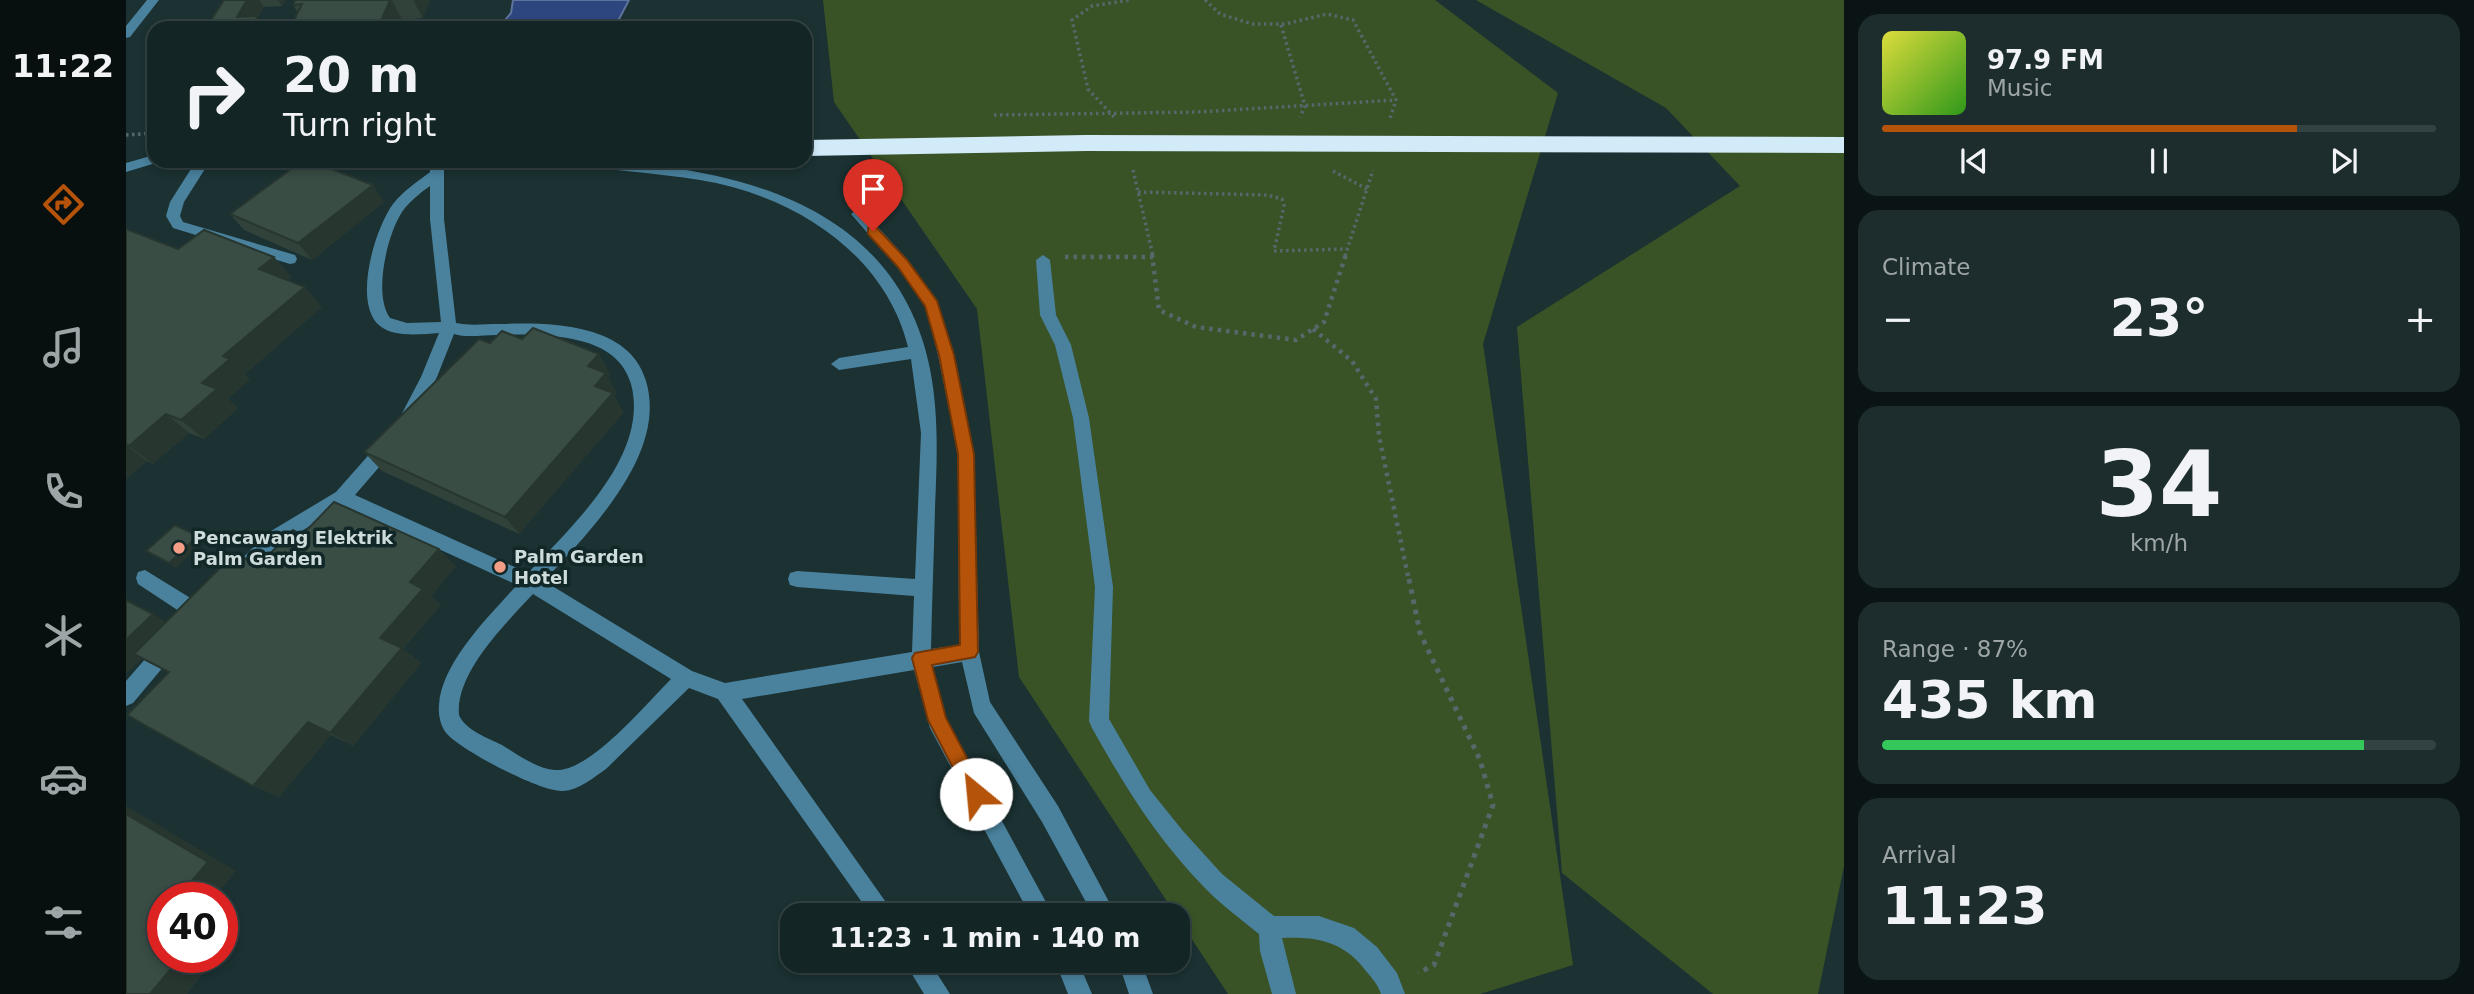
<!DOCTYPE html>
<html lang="en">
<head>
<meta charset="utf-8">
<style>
	:root { --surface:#142526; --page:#1d2d2e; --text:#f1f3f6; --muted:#9da5a7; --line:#334243; --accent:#b45309 }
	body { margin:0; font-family:"DejaVu Sans",sans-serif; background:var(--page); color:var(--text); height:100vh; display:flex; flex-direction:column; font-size:26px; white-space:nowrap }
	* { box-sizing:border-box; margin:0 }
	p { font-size:23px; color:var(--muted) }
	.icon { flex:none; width:38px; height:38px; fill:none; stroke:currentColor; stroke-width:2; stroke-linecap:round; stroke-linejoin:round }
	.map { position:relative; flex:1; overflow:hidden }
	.details { display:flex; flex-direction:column; gap:14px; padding:14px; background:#0b1415; width:630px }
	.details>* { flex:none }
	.hud { position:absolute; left:21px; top:21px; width:665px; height:147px; border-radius:21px; box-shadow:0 4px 10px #0003,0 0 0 2px var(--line); background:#142526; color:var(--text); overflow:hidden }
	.speed { position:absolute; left:21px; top:882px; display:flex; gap:14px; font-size:35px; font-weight:700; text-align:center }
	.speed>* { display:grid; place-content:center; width:91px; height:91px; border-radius:50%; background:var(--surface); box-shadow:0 4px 10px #0003,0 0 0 2px var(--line); line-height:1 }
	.speed .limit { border:10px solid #d22; background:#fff; color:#111 }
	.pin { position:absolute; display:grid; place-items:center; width:60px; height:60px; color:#fff; margin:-72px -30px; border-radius:50% 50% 50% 0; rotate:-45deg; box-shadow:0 0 7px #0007 }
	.pin .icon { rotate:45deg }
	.me { position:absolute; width:77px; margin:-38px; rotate:332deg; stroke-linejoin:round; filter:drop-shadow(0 0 5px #0008) }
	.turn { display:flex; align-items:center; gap:24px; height:147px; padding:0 21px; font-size:32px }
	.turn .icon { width:91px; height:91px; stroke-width:2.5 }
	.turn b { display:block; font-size:49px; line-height:60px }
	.big { font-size:52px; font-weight:700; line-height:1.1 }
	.details .tile { flex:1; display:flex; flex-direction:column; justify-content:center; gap:10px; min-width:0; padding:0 24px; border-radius:21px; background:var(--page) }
	.details .dial { align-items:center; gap:0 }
	.dial b { font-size:91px; line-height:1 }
	.song { display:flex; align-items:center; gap:21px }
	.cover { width:84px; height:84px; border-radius:10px; background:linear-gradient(135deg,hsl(60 70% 55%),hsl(110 70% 35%)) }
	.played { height:7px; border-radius:4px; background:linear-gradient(90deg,var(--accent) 75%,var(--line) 75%) }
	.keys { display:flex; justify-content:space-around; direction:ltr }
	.heat { display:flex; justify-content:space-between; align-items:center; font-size:38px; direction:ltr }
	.charge { height:10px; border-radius:5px; background:linear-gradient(90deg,#34c759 87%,var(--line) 0) }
	.trip { position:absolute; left:654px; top:903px; width:410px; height:70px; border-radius:21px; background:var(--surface); box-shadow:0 4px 10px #0003,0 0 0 2px var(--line); font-weight:700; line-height:70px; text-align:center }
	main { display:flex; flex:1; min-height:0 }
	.menu { display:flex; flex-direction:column; width:126px; justify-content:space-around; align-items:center; background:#080f0f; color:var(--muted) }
	.menu .icon { width:49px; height:49px }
	.menu .active { color:var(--accent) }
	.menu b { font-size:32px; color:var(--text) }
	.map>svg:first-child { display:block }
	.green { fill:#395327 }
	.water { fill:#2d4680; stroke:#5e739c; stroke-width:2 }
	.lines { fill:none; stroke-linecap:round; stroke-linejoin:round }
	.path-far2 { stroke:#56696a; stroke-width:3.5; stroke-dasharray:2.5 3.5; stroke-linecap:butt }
	.path-far1 { stroke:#56696a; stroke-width:4.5; stroke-dasharray:3.5 5; stroke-linecap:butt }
	.path { stroke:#56696a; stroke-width:5; stroke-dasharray:4.5 6; stroke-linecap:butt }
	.minor { fill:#4a829e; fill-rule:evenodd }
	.highway-bridge { stroke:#d2ebf9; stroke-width:16 }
	.wall { fill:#31423a }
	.shaded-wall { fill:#283630 }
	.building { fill:#394d44; stroke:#283630; stroke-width:2 }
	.route { fill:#b45309; stroke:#753606; stroke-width:2 }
	.poi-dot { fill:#f49e87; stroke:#112728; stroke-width:2.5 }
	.labels { text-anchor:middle; stroke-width:7; stroke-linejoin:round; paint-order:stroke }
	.poi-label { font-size:18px; font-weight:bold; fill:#cfdcdc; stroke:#112728; text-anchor:start }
</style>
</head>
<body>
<main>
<nav class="menu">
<b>11:22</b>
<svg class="icon active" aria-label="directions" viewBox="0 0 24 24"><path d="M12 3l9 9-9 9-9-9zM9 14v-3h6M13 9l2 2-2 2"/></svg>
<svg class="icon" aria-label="music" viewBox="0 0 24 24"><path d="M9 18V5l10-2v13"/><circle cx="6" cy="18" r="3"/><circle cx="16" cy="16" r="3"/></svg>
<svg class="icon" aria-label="phone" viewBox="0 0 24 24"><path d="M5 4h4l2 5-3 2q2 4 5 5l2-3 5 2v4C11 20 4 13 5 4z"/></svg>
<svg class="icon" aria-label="climate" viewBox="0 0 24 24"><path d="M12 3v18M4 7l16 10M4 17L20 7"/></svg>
<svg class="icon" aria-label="car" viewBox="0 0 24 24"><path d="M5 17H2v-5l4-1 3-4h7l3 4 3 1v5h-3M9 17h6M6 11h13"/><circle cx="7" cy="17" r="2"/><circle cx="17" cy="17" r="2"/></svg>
<svg class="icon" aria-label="filters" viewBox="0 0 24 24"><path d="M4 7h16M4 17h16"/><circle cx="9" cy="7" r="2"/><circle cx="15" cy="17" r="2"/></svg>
</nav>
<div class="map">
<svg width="1718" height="994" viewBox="0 0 1718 994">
	<rect width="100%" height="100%" fill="#1b3132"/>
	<g class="green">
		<path d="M697 0H1309L1432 93 1357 344 1447 965 1354 994H1102L893 677 851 309 708 102Z"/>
		<path d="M1350 0H1718V866L1692 994H1587L1436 873 1391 327 1614 186 1540 108Z"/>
	</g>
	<path class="water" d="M387 0H503L491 23 498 28H372L385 13Z"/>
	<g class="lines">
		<g class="path-far2">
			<path d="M1079 0 1094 14 1126 24H1159L1201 14 1227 20 1270 100 1264 118"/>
			<path d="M1155 25 1179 106 1174 117"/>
			<path d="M868 115 1072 112 1270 100"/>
			<path d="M988 117 962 89 946 20 966 6 1003 0"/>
			<path d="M0 135 28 133"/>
			<path d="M1007 170 1027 256"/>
			<path d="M1207 171 1241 189"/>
			<path d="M1012 192 1141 195 1156 199 1158 206 1148 251 1221 249"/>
			<path d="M1219 256 1247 170"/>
		</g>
		<g class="path-far1">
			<path d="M1026 254 1033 310 1070 327 1170 340 1198 322 1220 254"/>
			<path d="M939 257H1027"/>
			<path d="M1187 329 1226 361 1250 399 1253 436 1283 581"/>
		</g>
		<path class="path" d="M1283 579 1294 633 1354 760 1367 805 1308 965 1292 973"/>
		<g class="minor">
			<path d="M21 0H33L4 37 0 38V26Z"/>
			<path d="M28 155V161L33 162 0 172V163Z"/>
			<path d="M70 161H84L58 202 54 216 57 222 169 255 171 259 169 263 164 264 47 228 40 216 44 202Z"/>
			<path d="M304 161H318V219L330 323C344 326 359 324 373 324 403 323 434 323 463 331 490 339 511 352 520 381 542 454 463 532 418 581L566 671 599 683 786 652 788 596 671 587 664 585 662 579 664 573 671 571 789 579 795 433 785 359 713 370 705 364 713 358 782 347C759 253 667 195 574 180 530 173 485 170 441 165L434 161C587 161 769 193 804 369 813 415 811 461 809 507 808 554 806 601 805 649L833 645 832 454 812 355 799 305 771 267 725 214 732 209 737 211 781 259 811 300 828 355 848 454 853 652 864 702 932 806 990 915H967L916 822 848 713 836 662 807 667 820 718 927 915H904L804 728 788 670 616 699 769 915H745L592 699 563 688 480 769C467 778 453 790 437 791 416 793 337 751 322 735 315 728 312 716 313 705 315 663 364 615 391 585L217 505 152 546 117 584 110 586 103 584 101 578 103 572 140 534 210 492 255 441H267L269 446 267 451 229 495 402 573C446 526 524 455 505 384 498 360 479 347 455 341 428 334 399 334 370 335 357 335 341 338 328 334L311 377 286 426H274L272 421 295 377 313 333C296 334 269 338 254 326 226 304 249 228 267 204 277 191 291 182 304 172ZM304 186V219L315 322 281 323 264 318C247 295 261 235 276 212 283 202 294 193 304 186ZM407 594 545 679C521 703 463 773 429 770 411 769 391 754 376 745 362 738 339 730 333 715 329 673 380 623 407 594Z"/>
			<path d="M917 255 924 260 930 315 945 345 963 418 987 587 983 719 1024 790 1057 831 1096 874 1148 916H1193L1228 928 1251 947 1271 973 1279 994H1255C1252 985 1246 978 1240 971 1219 942 1191 936 1156 938L1170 994H1146L1134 951 1133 934C1115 919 1095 905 1079 888 1031 839 999 787 966 728L963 721 969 587 947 418 929 345 914 315 910 260Z"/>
			<path d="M19 570 79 607 81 613 79 619 72 622 65 619 12 584 10 578 12 572Z"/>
			<path d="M41 639 48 642 51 648 48 654 7 703 0 706V681L34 642Z"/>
			<path d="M778 961H803L824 994H798Z"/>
			<path d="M929 961H952L966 994H942Z"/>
			<path d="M992 961H1015L1027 994H1003Z"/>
		</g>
		<path class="highway-bridge" d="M679 148 960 143 1718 145"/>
	</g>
	<g class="wall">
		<path d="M98 0H160L156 6 138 7 132 17Z"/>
		<path d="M169 0H304L297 18 276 20 273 28H164L172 13 167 5Z"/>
		<path d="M258 202 186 260 118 230 104 214Z"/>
		<path d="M0 229 52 249 148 257 165 277 162 280 196 307 119 374 124 379 102 399 112 408 78 439 63 433 27 464 21 461 0 479Z"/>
		<path d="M396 339 473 354 484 374 482 376 490 393 488 395 497 413 393 534 256 471 238 452 364 343Z"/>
		<path d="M176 535 330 566 305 596 315 605 277 649 295 663 227 746 205 735 153 797 43 672 16 658 41 622 133 565Z"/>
	</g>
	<g class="shaded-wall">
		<path d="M121 0H133L138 7 132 17 140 28H118L111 17Z"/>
		<path d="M152 0H160L156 6Z"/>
		<path d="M264 0H266L276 20 273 28H252Z"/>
		<path d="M287 0H304L297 18Z"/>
		<path d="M247 185 258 202 186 260 172 243Z"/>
		<path d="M148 257 165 277 151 290 133 269Z"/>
		<path d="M179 287 196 307 119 374 124 379 102 399 112 408 78 439 55 420 76 383 97 356Z"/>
		<path d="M473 354 484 374 482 376 490 393 488 395 497 413 393 534 379 517 469 386 462 366Z"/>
		<path d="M40 414 63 433 27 464 3 446Z"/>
		<path d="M0 445 21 461 0 479Z"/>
		<path d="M72 536 78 541 50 568 43 563Z"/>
		<path d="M313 549 330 566 305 596 315 605 277 649 295 663 227 746 204 733 284 582Z"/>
		<path d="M27 614 48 626 0 674V640Z"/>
		<path d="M182 722 205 735 153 797 127 786Z"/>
		<path d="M0 806 110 871 88 898H51L0 814Z"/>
		<path d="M96 923 111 931 96 950Z"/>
		<path d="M55 957H90L61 994H24Z"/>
	</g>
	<g class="building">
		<path d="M98 0H121L111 17 132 16 125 28H80Z"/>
		<path d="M169 0H264L252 28H164L176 4 167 5Z"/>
		<path d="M176 161H185L247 185 172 243 104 214Z"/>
		<path d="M0 229 52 249 78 230 148 257 133 269 179 287 97 356 104 359 76 383 91 389 55 420 40 414 3 446 0 444Z"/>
		<path d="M407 328 473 354 462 366 480 373 469 386 487 393 379 517 238 452 353 339 364 343 376 331 396 339Z"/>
		<path d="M208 502 313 549 284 582 297 589 254 638 276 648 204 733 182 722 127 786 1 715 43 672 8 654 109 553 133 565 167 530 176 535Z"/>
		<path d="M49 525 72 536 43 563 20 551Z"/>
		<path d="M0 600 27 614 0 640Z"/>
		<path d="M0 814 82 862 51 898H37V957H55L24 994H0Z"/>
	</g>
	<path class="route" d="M747 226 751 228 781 260 811 301 828 355 848 454 852 652 849 657 806 665 820 718 860 794 857 800 850 803 844 800 802 720 786 658 789 653 834 645 832 454 813 355 799 306 772 267 742 234V228Z"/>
	<g class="poi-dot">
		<circle cx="53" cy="548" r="7"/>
		<circle cx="374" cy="567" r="7"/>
	</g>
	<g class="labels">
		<g class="poi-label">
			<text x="67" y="544">Pencawang Elektrik<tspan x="67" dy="21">Palm Garden</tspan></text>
			<text x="388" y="563">Palm Garden<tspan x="388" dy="21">Hotel</tspan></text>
		</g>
	</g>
</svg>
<div class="speed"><div class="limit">40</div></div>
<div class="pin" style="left:747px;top:231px;background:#d93025"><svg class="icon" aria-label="arrive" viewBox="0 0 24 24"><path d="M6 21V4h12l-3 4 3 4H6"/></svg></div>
<svg class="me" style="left:850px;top:794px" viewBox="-20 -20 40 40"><circle r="19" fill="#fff"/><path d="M0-13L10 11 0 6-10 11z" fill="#b45309"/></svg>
<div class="trip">11:23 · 1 min · 140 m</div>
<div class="hud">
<div class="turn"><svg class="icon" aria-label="right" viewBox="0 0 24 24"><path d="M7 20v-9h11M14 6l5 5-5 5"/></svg><div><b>20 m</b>Turn right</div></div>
</div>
</div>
<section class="details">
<div class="tile">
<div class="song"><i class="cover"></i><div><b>97.9 FM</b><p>Music</p></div></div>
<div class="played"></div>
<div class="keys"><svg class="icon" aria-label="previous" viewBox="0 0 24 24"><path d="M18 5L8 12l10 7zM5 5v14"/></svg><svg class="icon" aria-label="pause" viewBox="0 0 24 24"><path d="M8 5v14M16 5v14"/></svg><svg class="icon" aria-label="next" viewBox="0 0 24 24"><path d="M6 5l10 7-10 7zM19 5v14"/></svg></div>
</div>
<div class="tile"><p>Climate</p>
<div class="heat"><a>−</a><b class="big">23°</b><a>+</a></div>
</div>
<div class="tile dial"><b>34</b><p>km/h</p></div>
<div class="tile"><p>Range · 87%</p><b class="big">435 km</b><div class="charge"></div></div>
<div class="tile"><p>Arrival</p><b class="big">11:23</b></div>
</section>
</main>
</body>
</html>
